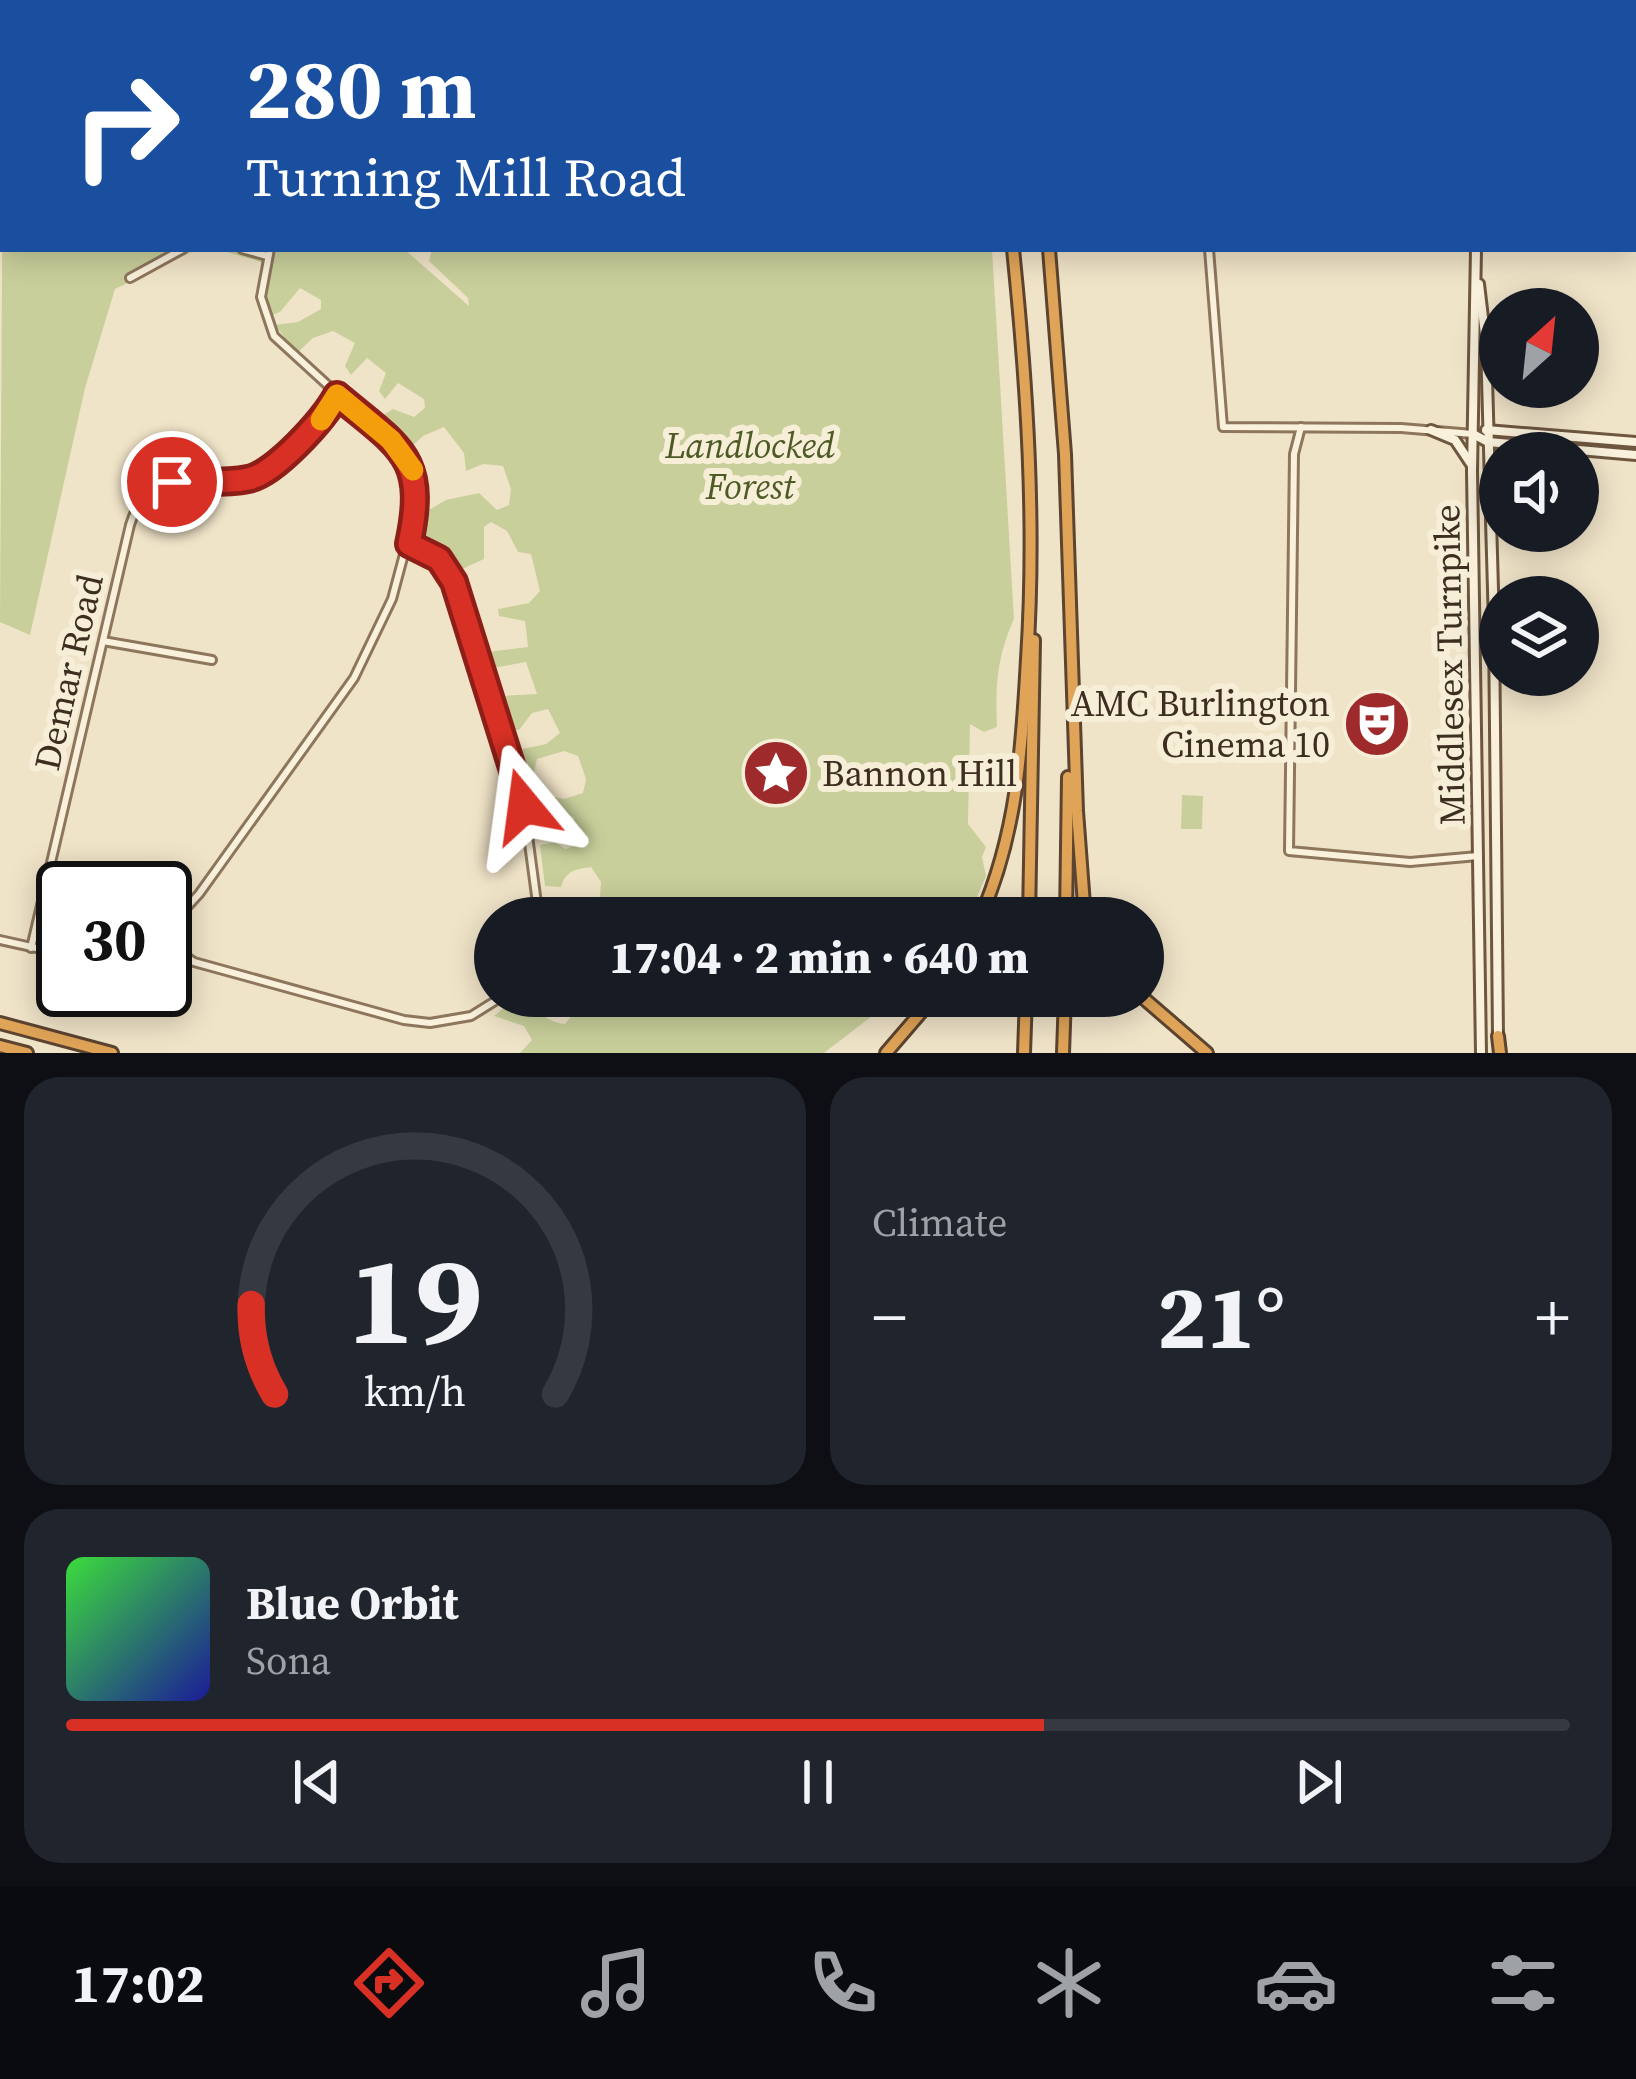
<!DOCTYPE html>
<html lang="en">
<head>
<meta charset="utf-8">
<style>
	:root { --surface:#171b24; --page:#20242c; --text:#f1f3f6; --muted:#9ea1a6; --line:#363941; --accent:#d93025 }
	body { margin:0; font-family:"Source Serif 4",serif; background:var(--page); color:var(--text); height:100vh; display:flex; flex-direction:column; font-size:45px; white-space:nowrap }
	* { box-sizing:border-box; margin:0 }
	p { font-size:39px; color:var(--muted) }
	.icon { flex:none; width:66px; height:66px; fill:none; stroke:currentColor; stroke-width:2; stroke-linecap:round; stroke-linejoin:round }
	.map { position:relative; height:1053px; overflow:hidden }
	.side { display:flex; flex-direction:column; gap:24px; padding:24px; background:#0d0f14; flex:1 }
	.side>* { flex:none }
	.top-card { position:absolute; left:0px; top:0px; width:1638px; height:252px; box-shadow:0 6px 30px #0003; background:#1a4fa0; color:#fff; overflow:hidden }
	.needle { width:78px; rotate:27deg }
	.tools { position:absolute; left:1479px; top:288px; display:grid; gap:24px }
	.tools a { display:grid; place-items:center; width:120px; height:120px; border-radius:50%; background:var(--surface); box-shadow:0 6px 30px #0003; font-size:60px }
	.speed { position:absolute; left:36px; top:861px; display:flex; gap:24px; font-size:60px; font-weight:700; text-align:center }
	.speed>* { display:grid; place-content:center; width:156px; height:156px; border-radius:50%; background:var(--surface); box-shadow:0 6px 30px #0003; line-height:1 }
	.speed .limit { border:6px solid #111; border-radius:18px; background:#fff; color:#111 }
	.pin { position:absolute; display:grid; place-items:center; width:102px; height:102px; color:#fff; margin:-51px; border:6px solid #fff; border-radius:50%; box-shadow:0 3px 12px #0007 }
	.me { position:absolute; width:132px; margin:-66px; rotate:344deg; stroke-linejoin:round; filter:drop-shadow(0 0 9px #0008) }
	.turn { display:flex; align-items:center; gap:42px; height:252px; padding:0 48px; font-size:54px }
	.turn .icon { width:156px; height:156px; stroke-width:2.5 }
	.turn b { display:block; font-size:84px; line-height:102px }
	.big { font-size:90px; font-weight:800; line-height:1.1 }
	.side .tile { flex:1; display:flex; flex-direction:column; justify-content:center; gap:18px; min-width:0; padding:0 42px; border-radius:36px; background:var(--page) }
	.side .dial { align-items:center; gap:0 }
	.dial svg { height:312px; overflow:visible; fill:none; stroke:var(--line); stroke-width:7; stroke-linecap:round; text-anchor:middle }
	.dial text { fill:var(--text); stroke:none }
	.song { display:flex; align-items:center; gap:36px }
	.cover { width:144px; height:144px; border-radius:18px; background:linear-gradient(135deg,hsl(120 70% 55%),hsl(240 70% 35%)) }
	.played { height:12px; border-radius:6px; background:linear-gradient(90deg,var(--accent) 65%,var(--line) 65%) }
	.keys { display:flex; justify-content:space-around; direction:ltr }
	.heat { display:flex; justify-content:space-between; align-items:center; font-size:66px; direction:ltr }
	.side .tiles { flex:1; display:grid; gap:24px; grid-template-columns:1fr 1fr }
	.tile:last-child { grid-column:span 2 }
	.trip { position:absolute; left:474px; top:897px; width:690px; height:120px; border-radius:60px; background:var(--surface); box-shadow:0 6px 30px #0003; font-weight:800; line-height:120px; text-align:center }
	.tab-bar { display:flex; height:192px; justify-content:space-around; align-items:center; background:#090b0e; color:var(--muted) }
	.tab-bar .icon { width:84px; height:84px }
	.tab-bar .current { color:var(--accent) }
	.tab-bar b { font-size:54px; color:var(--text) }
	.map>svg:first-child { display:block }
	.green { fill:#c9cf9b }
	.lines { fill:none; stroke-linecap:round; stroke-linejoin:round }
	.stream { stroke:#6f938a; stroke-width:3 }
	.minor-casing { stroke:#8d765c; stroke-width:12 }
	.secondary-casing { stroke:#6f573f; stroke-width:14 }
	.motorway-casing { stroke:#5b4430; stroke-width:16 }
	.minor { stroke:#faf1dc; stroke-width:6 }
	.secondary { stroke:#faf1dc; stroke-width:8 }
	.motorway { stroke:#e0a458; stroke-width:10 }
	.route-casing { stroke:#8d1f18; stroke-width:30 }
	.route { stroke:#d93025; stroke-width:21 }
	.slow { stroke:#f59e0b; stroke-width:21 }
	.labels { text-anchor:middle; stroke-width:12; stroke-linejoin:round; paint-order:stroke }
	.park-label { font-size:36px; font-style:italic; fill:#4d5a26; stroke:#f7eed8 }
	.street-label { font-size:36px; fill:#3d2e20; stroke:#f7eed8 }
	.poi-label { font-size:36px; fill:#3d2e20; stroke:#f7eed8; text-anchor:end }
</style>
</head>
<body>
<div class="map">
<svg width="1636" height="1053" viewBox="0 0 1636 1053">
	<rect width="100%" height="100%" fill="#f0e4c8"/>
	<g class="green">
		<path d="M367 0H960V3H368Z"/>
		<path d="M3 95V249H198L115 289 85 388 30 635 0 622Z"/>
		<path d="M217 249H404L469 306 468 298 429 261 432 249H992L1014 619C997 656 995 687 997 727L984 732 970 724 968 824 986 847 982 857 986 876 968 918H550V901L566 900 577 909 591 905 600 896 601 882 591 867C576 869 565 871 561 887L545 886 540 845 555 842 565 849 578 845 574 817 563 814 535 818 529 792 564 799 583 793 586 779 578 756 564 751 537 759 532 781 525 779 518 750 546 744 560 733 548 709 532 713 519 730 508 729 499 696 537 694 526 662 493 668 487 652 528 647 525 621 499 616 498 609 529 603 540 591 531 554 518 552 507 531 491 522 484 527V559L460 570 442 549 418 534 422 514 446 500 479 493 497 510 509 505 511 489 503 466 483 464 466 471 464 453 444 427 423 436 410 448 377 419 393 409 414 417 425 408 424 399 398 383 385 399 379 391 386 373 367 358 351 375 345 366 355 343 333 331 313 338 297 353 275 325 298 322 321 309V300L300 288 280 312 270 316 264 286 271 265Z"/>
		<path d="M1182 795 1203 796 1202 829H1181Z"/>
		<path d="M518 996C538 1005 542 1022 565 1024L573 1014 575 996H898L824 1053H520L532 1040 524 1026 494 1016Z"/>
	</g>
	<g class="lines">
		<path class="stream" d="M1636 122V126"/>
		<defs>
			<g id="minor">
				<path d="M319 0 320 3"/>
				<path d="M0 3 5 0"/>
				<path d="M1211 3V0"/>
				<path d="M1593 3 1594 0"/>
				<path d="M1635 162 1636 163"/>
				<path d="M242 249 267 256"/>
				<path d="M1209 249 1223 427 1401 428 1473 434"/>
				<path d="M130 278 183 249"/>
				<path d="M1301 427 1294 454 1289 851 1410 862 1478 856"/>
				<path d="M409 545 439 559 463 603 524 806 539 918"/>
				<path d="M103 641 212 660"/>
				<path d="M165 931 199 894 354 678 392 599 415 513 417 483 404 455 274 336 261 297 270 249"/>
				<path d="M165 935 178 951 194 962 404 1020 430 1023 471 1016 503 996"/>
				<path d="M0 940 63 954"/>
				<path d="M31 948 130 525C152 453 208 497 257 476 282 466 323 420 336 397"/>
			</g>
			<g id="secondary">
				<path d="M1481 3V0"/>
				<path d="M1476 249 1472 471 1481 1053"/>
				<path d="M1479 284 1486 343 1494 625 1498 1037"/>
				<path d="M1431 430 1455 440 1471 464"/>
				<path d="M1486 430 1636 442"/>
				<path d="M1473 434 1488 442 1636 455"/>
			</g>
			<g id="motorway">
				<path d="M979 0V3"/>
				<path d="M1015 0 1016 3"/>
				<path d="M1049 249 1065 454 1077 811 1085 918"/>
				<path d="M980 918C1017 834 1022 750 1027 659 1036 523 1027 385 1013 249"/>
				<path d="M1029 918 1034 640"/>
				<path d="M1066 918 1068 777"/>
				<path d="M1141 996 1207 1053"/>
				<path d="M0 1023 112 1053"/>
				<path d="M1498 1036 1500 1053"/>
				<path d="M0 1046 27 1053"/>
				<path d="M886 1053 935 996"/>
				<path d="M1024 1053 1026 996"/>
				<path d="M1063 1053 1065 996"/>
			</g>
		</defs>
		<use href="#minor" class="minor-casing"/>
		<use href="#secondary" class="secondary-casing"/>
		<use href="#motorway" class="motorway-casing"/>
		<use href="#minor" class="minor"/>
		<use href="#secondary" class="secondary"/>
		<use href="#motorway" class="motorway"/>
	</g>
	<g class="lines">
		<defs>
			<path id="route" d="M172 482C197 481 224 484 248 479 275 474 324 419 337 395 400 448 428 456 409 544L439 559 454 582 524 806"/>
		</defs>
		<use href="#route" class="route-casing"/>
		<use href="#route" class="route"/>
		<path class="slow" d="M321 420 337 395 391 440 413 470"/>
	</g>
	<defs>
		<symbol id="theatre-disc" viewBox="-11 -11 22 22"><circle r="9.5" fill="#9e2a2b" stroke="#f7eed8"/><path d="M-5-5.5Q0-4 5-5.5V0Q5 5 0 6Q-5 5-5 0ZM-3.3-2.5H-1v1.5H-3.3ZM1-2.5H3.3v1.5H1ZM-2.8 1Q0 5.5 2.8 1Z" fill="#fff"/></symbol>
		<symbol id="sight-disc" viewBox="-11 -11 22 22"><circle r="9.5" fill="#9e2a2b" stroke="#f7eed8"/><path d="M0-6L1.8-2.2L6-1.7L2.9 1.2L3.7 5.4L0 3.3L-3.7 5.4L-2.9 1.2L-6-1.7L-1.8-2.2Z" fill="#fff"/></symbol>
	</defs>
	<g fill-rule="evenodd">
		<use href="#theatre-disc" x="1339" y="686" width="76" height="76"/>
		<use href="#sight-disc" x="738" y="735" width="76" height="76"/>
	</g>
	<g class="labels">
		<g class="park-label">
			<text x="750" y="458">Landlocked<tspan x="750" dy="41">Forest</tspan></text>
		</g>
		<g class="street-label">
			<text transform="translate(1449 665) rotate(-91)" y="13">Middlesex Turnpike</text>
			<text transform="translate(68 672) rotate(-77)" y="13">Demar Road</text>
		</g>
		<g class="poi-label">
			<text x="1330" y="716">AMC Burlington<tspan x="1330" dy="41">Cinema 10</tspan></text>
			<text x="822" y="786" text-anchor="start">Bannon Hill</text>
		</g>
	</g>
</svg>
<div class="tools">
<a><svg class="needle" viewBox="-14 -14 28 28"><path d="M0-13l5 13h-10z" fill="#e53935"/><path d="M0 13l5-13h-10z" fill="#9ea1a6"/></svg></a>
<a><svg class="icon" aria-label="sound" viewBox="0 0 24 24"><path d="M4 9h4l5-4v14l-5-4H4zM17 9q2 3 0 6"/></svg></a>
<a><svg class="icon" aria-label="layers" viewBox="0 0 24 24"><path d="M12 4l9 5-9 5-9-5zM3 14l9 5 9-5"/></svg></a>
</div>
<div class="speed"><div class="limit">30</div></div>
<div class="pin" style="left:172px;top:482px;background:#d93025"><svg class="icon" aria-label="arrive" viewBox="0 0 24 24"><path d="M6 21V4h12l-3 4 3 4H6"/></svg></div>
<svg class="me" style="left:524px;top:806px" viewBox="-20 -20 40 40"><path d="M0-17L14 15 0 8-14 15z" fill="#d93025" stroke="#fff" stroke-width="4"/></svg>
<div class="trip">17:04 · 2 min · 640 m</div>
<div class="top-card">
<div class="turn"><svg class="icon" aria-label="right" viewBox="0 0 24 24"><path d="M7 20v-9h11M14 6l5 5-5 5"/></svg><div><b>280 m</b>Turning Mill Road</div></div>
</div>
</div>
<section class="side">
<div class="tiles">
<div class="tile dial"><svg viewBox="0 0 100 80">
<path d="M14 69A42 42 0 1 1 86 69"/>
<path d="M14 69A42 42 0 0 1 8 46" stroke="#d93025"/>
<text x="50" y="56" font-size="32" font-weight="700">19</text>
<text x="50" y="72" font-size="11">km/h</text>
</svg></div>
<div class="tile"><p>Climate</p>
<div class="heat"><a>−</a><b class="big">21°</b><a>+</a></div>
</div>
<div class="tile">
<div class="song"><i class="cover"></i><div><b>Blue Orbit</b><p>Sona</p></div></div>
<div class="played"></div>
<div class="keys"><svg class="icon" aria-label="previous" viewBox="0 0 24 24"><path d="M18 5L8 12l10 7zM5 5v14"/></svg><svg class="icon" aria-label="pause" viewBox="0 0 24 24"><path d="M8 5v14M16 5v14"/></svg><svg class="icon" aria-label="next" viewBox="0 0 24 24"><path d="M6 5l10 7-10 7zM19 5v14"/></svg></div>
</div>
</div>
</section>
<nav class="tab-bar">
<b>17:02</b>
<svg class="icon current" aria-label="directions" viewBox="0 0 24 24"><path d="M12 3l9 9-9 9-9-9zM9 14v-3h6M13 9l2 2-2 2"/></svg>
<svg class="icon" aria-label="music" viewBox="0 0 24 24"><path d="M9 18V5l10-2v13"/><circle cx="6" cy="18" r="3"/><circle cx="16" cy="16" r="3"/></svg>
<svg class="icon" aria-label="phone" viewBox="0 0 24 24"><path d="M5 4h4l2 5-3 2q2 4 5 5l2-3 5 2v4C11 20 4 13 5 4z"/></svg>
<svg class="icon" aria-label="climate" viewBox="0 0 24 24"><path d="M12 3v18M4 7l16 10M4 17L20 7"/></svg>
<svg class="icon" aria-label="car" viewBox="0 0 24 24"><path d="M5 17H2v-5l4-1 3-4h7l3 4 3 1v5h-3M9 17h6M6 11h13"/><circle cx="7" cy="17" r="2"/><circle cx="17" cy="17" r="2"/></svg>
<svg class="icon" aria-label="filters" viewBox="0 0 24 24"><path d="M4 7h16M4 17h16"/><circle cx="9" cy="7" r="2"/><circle cx="15" cy="17" r="2"/></svg>
</nav>
</body>
</html>
